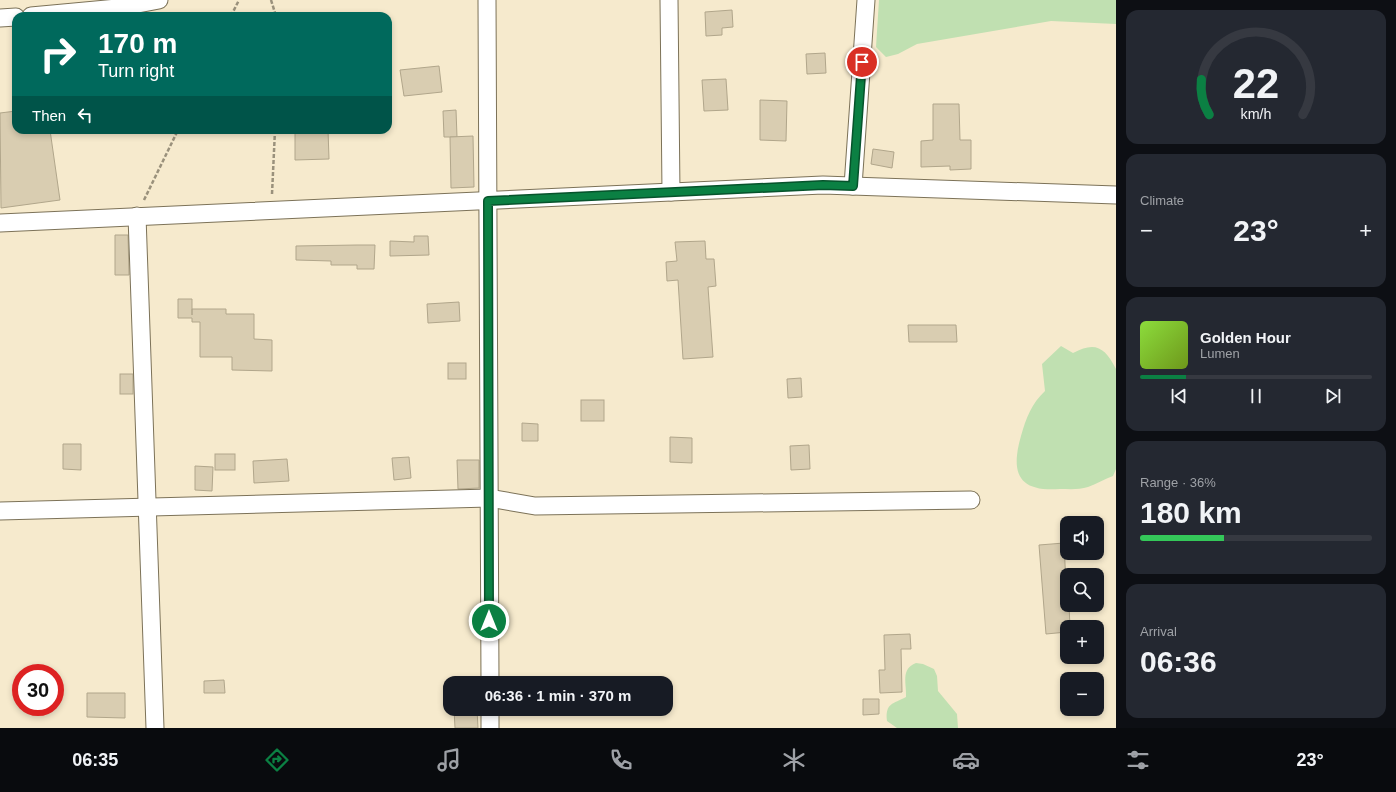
<!DOCTYPE html>
<html lang="en">
<head>
<meta charset="utf-8">
<style>
	:root { --surface:#171b24; --page:#242831; --text:#f1f3f6; --muted:#9ea1a6; --line:#363941; --accent:#0b8043 }
	body { margin:0; font-family:Helvetica,sans-serif; background:var(--page); color:var(--text); height:100vh; display:flex; flex-direction:column; font-size:15px; white-space:nowrap }
	* { box-sizing:border-box; margin:0 }
	p { font-size:13px; color:var(--muted) }
	.icon { flex:none; width:22px; height:22px; fill:none; stroke:currentColor; stroke-width:2; stroke-linecap:round; stroke-linejoin:round }
	.map { position:relative; flex:1; overflow:hidden }
	.details { display:flex; flex-direction:column; gap:10px; padding:10px; background:#0d0f14; width:280px }
	.details>* { flex:none }
	.top-card { position:absolute; left:12px; top:12px; width:380px; height:122px; border-radius:12px; box-shadow:0 2px 6px #0003; background:#00695c; color:#fff; overflow:hidden }
	.fabs { position:absolute; left:1060px; top:516px; display:grid; gap:8px }
	.fabs a { display:grid; place-items:center; width:44px; height:44px; border-radius:8px; background:var(--surface); box-shadow:0 2px 6px #0003; font-size:20px }
	.speed { position:absolute; left:12px; top:664px; display:flex; gap:8px; font-size:20px; font-weight:700; text-align:center }
	.speed>* { display:grid; place-content:center; width:52px; height:52px; border-radius:50%; background:var(--surface); box-shadow:0 2px 6px #0003; line-height:1 }
	.speed .limit { border:6px solid #d22; background:#fff; color:#111 }
	.pin { position:absolute; display:grid; place-items:center; width:34px; height:34px; color:#fff; margin:-17px; border:2px solid #fff; border-radius:50%; box-shadow:0 1px 4px #0007 }
	.me { position:absolute; width:44px; margin:-22px; rotate:0deg; stroke-linejoin:round; filter:drop-shadow(0 0 3px #0008) }
	.turn { display:flex; align-items:center; gap:14px; height:84px; padding:0 20px; font-size:18px }
	.turn .icon { width:52px; height:52px; stroke-width:2.5 }
	.turn b { display:block; font-size:28px; line-height:34px }
	.then { display:flex; align-items:center; height:38px; padding:0 20px; background:#0003; gap:8px; font-size:15px }
	.big { font-size:30px; font-weight:700; line-height:1.1 }
	.details .card { flex:1; display:flex; flex-direction:column; justify-content:center; gap:6px; min-width:0; padding:0 14px; border-radius:12px; background:var(--page) }
	.details .dial { align-items:center; gap:0 }
	.dial svg { height:104px; overflow:visible; fill:none; stroke:var(--line); stroke-width:7; stroke-linecap:round; text-anchor:middle }
	.dial text { fill:var(--text); stroke:none }
	.song { display:flex; align-items:center; gap:12px }
	.cover { width:48px; height:48px; border-radius:6px; background:linear-gradient(135deg,hsl(90 70% 55%),hsl(80 70% 35%)) }
	.played { height:4px; border-radius:2px; background:linear-gradient(90deg,var(--accent) 20%,var(--line) 20%) }
	.keys { display:flex; justify-content:space-around; direction:ltr }
	.heat { display:flex; justify-content:space-between; align-items:center; font-size:22px; direction:ltr }
	.charge { height:6px; border-radius:3px; background:linear-gradient(90deg,#34c759 36%,var(--line) 0) }
	.trip { position:absolute; left:443px; top:676px; width:230px; height:40px; border-radius:12px; background:var(--surface); box-shadow:0 2px 6px #0003; font-weight:700; line-height:40px; text-align:center }
	.menu { display:flex; height:64px; justify-content:space-around; align-items:center; background:#090b0e; color:var(--muted) }
	.menu .icon { width:28px; height:28px }
	.menu .active { color:var(--accent) }
	.menu b { font-size:18px; color:var(--text) }
	main { display:flex; flex:1; min-height:0 }
	.map>svg:first-child { display:block }
	.green { fill:#c0e0b1 }
	.building { fill:#d9cdb1; stroke:#b1a68b }
	.lines { fill:none; stroke-linecap:round; stroke-linejoin:round }
	.minor-casing { stroke:#7c7258; stroke-width:19 }
	.path { stroke:#9a917c; stroke-width:2.5; stroke-dasharray:4 2; stroke-linecap:butt }
	.minor { stroke:#fff; stroke-width:17 }
	.route-casing { stroke:#07532c; stroke-width:10 }
	.route { stroke:#0b8043; stroke-width:7 }
</style>
</head>
<body>
<main>
<div class="map">
<svg width="1116" height="728" viewBox="0 0 1116 728">
	<rect width="100%" height="100%" fill="#f6eacd"/>
	<g class="green">
		<path d="M879 0H1116V24L1051 21 917 44 898 54 886 57 876 47Z"/>
		<path d="M1061 346 1073 353C1095 341 1105 347 1116 369V469L1113 476C1105 479 1096 484 1088 487 1079 490 1069 489 1060 489 1019 492 1010 474 1021 436 1026 418 1032 403 1045 391L1042 364Z"/>
		<path d="M916 663 923 664 934 669 937 676 938 691 957 714 958 728H897L887 721C885 703 893 704 906 697 907 684 900 669 916 663Z"/>
	</g>
	<g class="building">
		<path d="M732 10 733 27 722 28V35L706 36 705 12Z"/>
		<path d="M825 53 826 73 807 74 806 54Z"/>
		<path d="M439 66 442 92 404 96 400 70Z"/>
		<path d="M726 79 728 110 704 111 702 80Z"/>
		<path d="M760 100 787 101 786 141 760 140Z"/>
		<path d="M933 104H959L960 140H971V169L950 170V166L921 167V141L933 140Z"/>
		<path d="M456 110 457 137H444L443 111Z"/>
		<path d="M16 111V130H50L60 200 1 208 0 113Z"/>
		<path d="M295 130H328L329 159 295 160Z"/>
		<path d="M473 136 474 187 451 188 450 137Z"/>
		<path d="M873 149 894 152 892 168 871 164Z"/>
		<path d="M115 235H128L129 275H115Z"/>
		<path d="M414 236H428L429 255 390 256V241L414 242Z"/>
		<path d="M705 241 706 259H714L716 286 708 287 713 357 683 359 678 280 667 281 666 262 677 261 675 242Z"/>
		<path d="M357 245H375L374 269H357V265H331V261L296 260V246Z"/>
		<path d="M178 299H192V315V309H226V314H254V339L272 340V371L232 370V357H200V322H192V318H178Z"/>
		<path d="M459 302 460 321 428 323 427 304Z"/>
		<path d="M908 325H956L957 342H909Z"/>
		<rect x="448" y="363" width="18" height="16"/>
		<rect x="120" y="374" width="13" height="20"/>
		<path d="M801 378 802 397 788 398 787 379Z"/>
		<rect x="581" y="400" width="23" height="21"/>
		<path d="M522 423 538 424V441H522Z"/>
		<path d="M670 437 692 438V463L670 462Z"/>
		<path d="M63 444H81V470L63 469Z"/>
		<path d="M809 445 810 469 791 470 790 446Z"/>
		<rect x="215" y="454" width="20" height="16"/>
		<path d="M409 457 411 478 394 480 392 458Z"/>
		<path d="M287 459 289 481 254 483 253 461Z"/>
		<path d="M457 460H479V488L458 489Z"/>
		<path d="M195 466 213 467 212 491 195 490Z"/>
		<path d="M1064 543 1067 605H1069L1070 627H1067V632L1046 634 1039 545Z"/>
		<path d="M910 634 911 649H901L902 692 880 693 879 670H885L884 635Z"/>
		<path d="M224 680 225 693H204V681Z"/>
		<path d="M87 693H125V718L87 717Z"/>
		<path d="M863 699H879V714L863 715Z"/>
		<path d="M454 709H477L478 728H455Z"/>
	</g>
	<g class="lines">
		<defs>
			<g id="minor">
				<path d="M487 0 490 683"/>
				<path d="M669 0 671 192"/>
				<path d="M31 16 117 8 159 0"/>
				<path d="M0 18 16 17"/>
				<path d="M853 186 866 0"/>
				<path d="M137 216 155 728"/>
				<path d="M0 223 823 185 1116 195"/>
				<path d="M0 511 489 498 535 506 971 500"/>
				<path d="M490 709V728"/>
			</g>
		</defs>
		<use href="#minor" class="minor-casing"/>
		<g class="path">
			<path d="M271 0 276 16"/>
			<path d="M231 16 239 0"/>
			<path d="M272 194 275 130"/>
			<path d="M144 200 178 130"/>
		</g>
		<use href="#minor" class="minor"/>
	</g>
	<g class="lines">
		<defs>
			<path id="route" d="M489 621 488 201 823 185 853 186 862 62"/>
		</defs>
		<use href="#route" class="route-casing"/>
		<use href="#route" class="route"/>
	</g>
</svg>
<div class="fabs">
<a><svg class="icon" aria-label="sound" viewBox="0 0 24 24"><path d="M4 9h4l5-4v14l-5-4H4zM17 9q2 3 0 6"/></svg></a>
<a><svg class="icon" aria-label="search" viewBox="0 0 24 24"><circle cx="10" cy="10" r="6"/><path d="M15 15l6 6"/></svg></a>
<a>+</a>
<a>−</a>
</div>
<div class="speed"><div class="limit">30</div></div>
<div class="pin" style="left:862px;top:62px;background:#d93025"><svg class="icon" aria-label="arrive" viewBox="0 0 24 24"><path d="M6 21V4h12l-3 4 3 4H6"/></svg></div>
<svg class="me" style="left:489px;top:621px" viewBox="-20 -20 40 40"><circle r="17" fill="#0b8043" stroke="#fff" stroke-width="3"/><path d="M0-11L8 9 0 5-8 9z" fill="#fff"/></svg>
<div class="trip">06:36 · 1 min · 370 m</div>
<div class="top-card">
<div class="turn"><svg class="icon" aria-label="right" viewBox="0 0 24 24"><path d="M7 20v-9h11M14 6l5 5-5 5"/></svg><div><b>170 m</b>Turn right</div></div>
<div class="then">Then<svg class="icon" aria-label="left" viewBox="0 0 24 24"><path d="M17 20v-9H6M10 6l-5 5 5 5"/></svg></div>
</div>
</div>
<section class="details">
<div class="card dial"><svg viewBox="0 0 100 80">
<path d="M14 69A42 42 0 1 1 86 69"/>
<path d="M14 69A42 42 0 0 1 8 42" stroke="#0b8043"/>
<text x="50" y="56" font-size="32" font-weight="700">22</text>
<text x="50" y="72" font-size="11">km/h</text>
</svg></div>
<div class="card"><p>Climate</p>
<div class="heat"><a>−</a><b class="big">23°</b><a>+</a></div>
</div>
<div class="card">
<div class="song"><i class="cover"></i><div><b>Golden Hour</b><p>Lumen</p></div></div>
<div class="played"></div>
<div class="keys"><svg class="icon" aria-label="previous" viewBox="0 0 24 24"><path d="M18 5L8 12l10 7zM5 5v14"/></svg><svg class="icon" aria-label="pause" viewBox="0 0 24 24"><path d="M8 5v14M16 5v14"/></svg><svg class="icon" aria-label="next" viewBox="0 0 24 24"><path d="M6 5l10 7-10 7zM19 5v14"/></svg></div>
</div>
<div class="card"><p>Range · 36%</p><b class="big">180 km</b><div class="charge"></div></div>
<div class="card"><p>Arrival</p><b class="big">06:36</b></div>
</section>
</main>
<nav class="menu">
<b>06:35</b>
<svg class="icon active" aria-label="directions" viewBox="0 0 24 24"><path d="M12 3l9 9-9 9-9-9zM9 14v-3h6M13 9l2 2-2 2"/></svg>
<svg class="icon" aria-label="music" viewBox="0 0 24 24"><path d="M9 18V5l10-2v13"/><circle cx="6" cy="18" r="3"/><circle cx="16" cy="16" r="3"/></svg>
<svg class="icon" aria-label="phone" viewBox="0 0 24 24"><path d="M5 4h4l2 5-3 2q2 4 5 5l2-3 5 2v4C11 20 4 13 5 4z"/></svg>
<svg class="icon" aria-label="climate" viewBox="0 0 24 24"><path d="M12 3v18M4 7l16 10M4 17L20 7"/></svg>
<svg class="icon" aria-label="car" viewBox="0 0 24 24"><path d="M5 17H2v-5l4-1 3-4h7l3 4 3 1v5h-3M9 17h6M6 11h13"/><circle cx="7" cy="17" r="2"/><circle cx="17" cy="17" r="2"/></svg>
<svg class="icon" aria-label="filters" viewBox="0 0 24 24"><path d="M4 7h16M4 17h16"/><circle cx="9" cy="7" r="2"/><circle cx="15" cy="17" r="2"/></svg>
<b>23°</b>
</nav>
</body>
</html>
